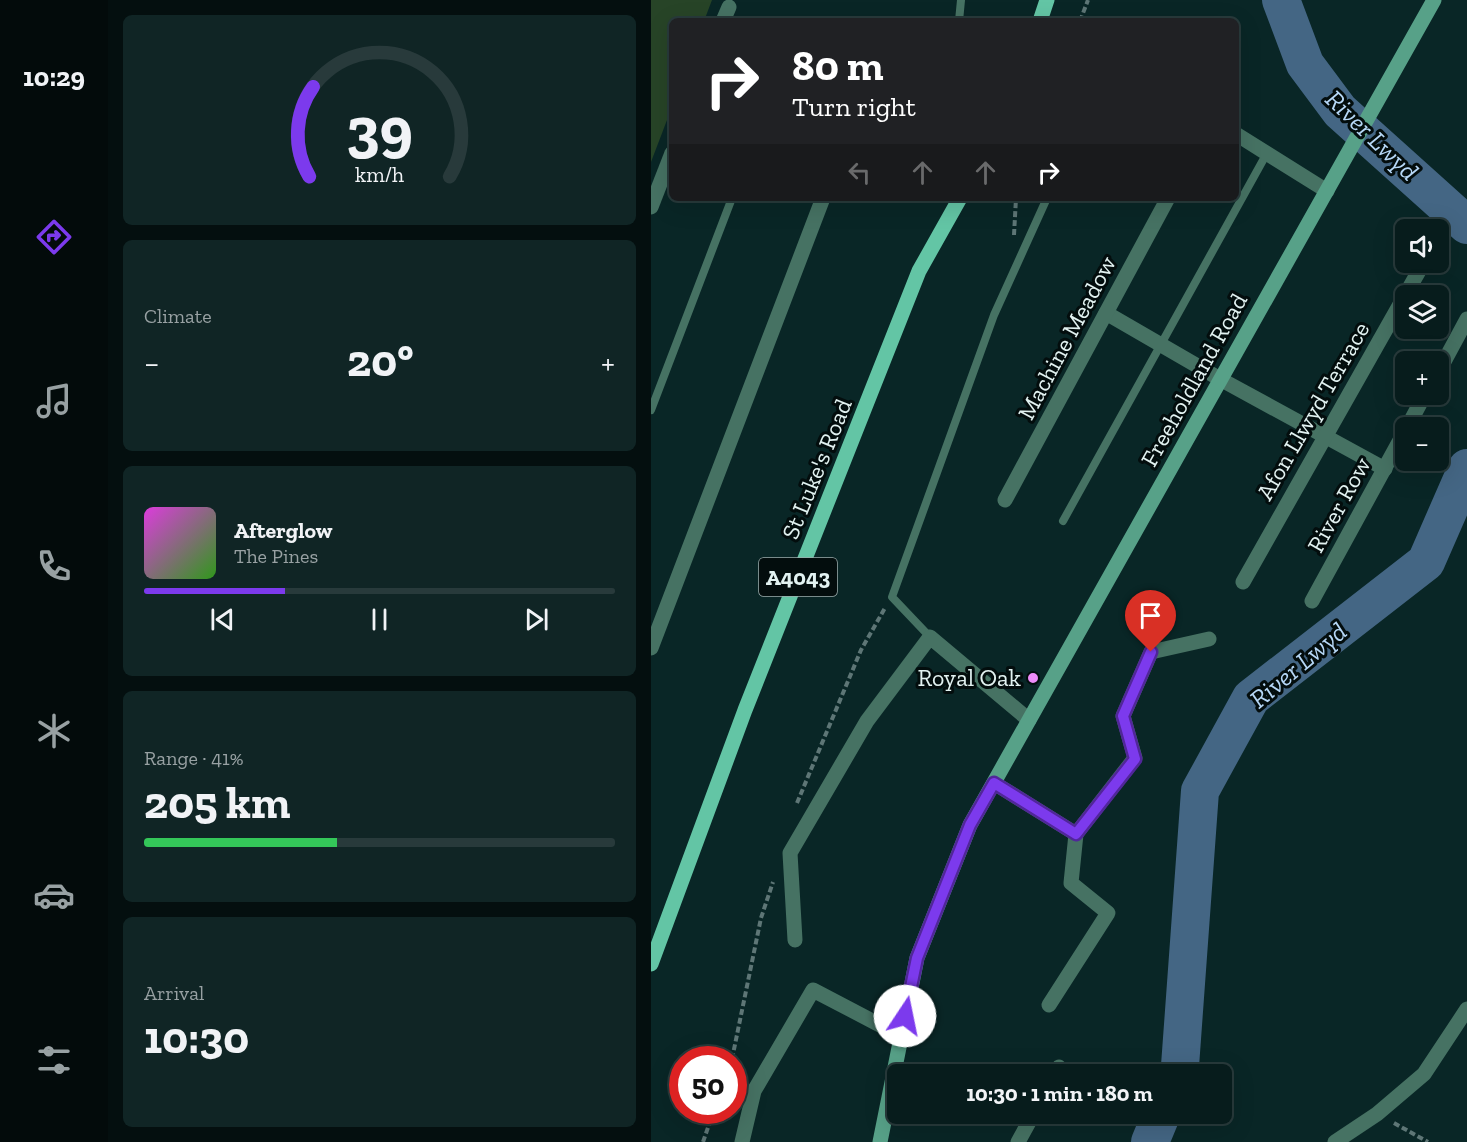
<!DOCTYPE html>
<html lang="en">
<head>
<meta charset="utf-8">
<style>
	:root { --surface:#071c1c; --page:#102525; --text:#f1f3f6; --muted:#98a1a3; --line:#283a3b; --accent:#7c3aed }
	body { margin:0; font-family:"Zilla Slab",serif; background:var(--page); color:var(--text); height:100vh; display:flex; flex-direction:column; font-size:22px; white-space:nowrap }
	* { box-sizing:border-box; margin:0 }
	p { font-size:20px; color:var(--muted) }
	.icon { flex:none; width:33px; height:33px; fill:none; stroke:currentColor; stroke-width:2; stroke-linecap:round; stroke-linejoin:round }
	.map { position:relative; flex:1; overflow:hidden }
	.sheet { display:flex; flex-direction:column; gap:15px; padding:15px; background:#040f0f; width:543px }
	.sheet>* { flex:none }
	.top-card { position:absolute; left:18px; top:18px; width:570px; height:183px; border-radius:9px; box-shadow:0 6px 24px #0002,0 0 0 2px var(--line); background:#202124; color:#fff; overflow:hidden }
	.buttons { position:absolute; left:744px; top:219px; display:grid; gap:12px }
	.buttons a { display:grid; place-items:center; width:54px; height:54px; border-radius:9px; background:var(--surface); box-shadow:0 6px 24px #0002,0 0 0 2px var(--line); font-size:30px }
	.speed { position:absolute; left:18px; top:1046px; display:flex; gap:12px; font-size:30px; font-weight:700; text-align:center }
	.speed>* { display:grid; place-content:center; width:78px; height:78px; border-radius:50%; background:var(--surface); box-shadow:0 6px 24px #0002,0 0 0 2px var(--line); line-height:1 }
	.speed .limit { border:9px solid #d22; background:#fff; color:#111 }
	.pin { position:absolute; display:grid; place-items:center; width:51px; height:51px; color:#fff; margin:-62px -26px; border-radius:50% 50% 50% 0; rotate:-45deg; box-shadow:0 0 6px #0007 }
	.pin .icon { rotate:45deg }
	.me { position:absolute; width:66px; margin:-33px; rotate:11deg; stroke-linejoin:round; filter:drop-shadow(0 0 4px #0008) }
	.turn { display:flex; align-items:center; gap:21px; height:126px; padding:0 24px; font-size:27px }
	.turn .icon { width:78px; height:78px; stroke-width:2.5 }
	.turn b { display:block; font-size:42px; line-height:51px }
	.lanes { display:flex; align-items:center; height:57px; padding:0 24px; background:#0003; justify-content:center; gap:30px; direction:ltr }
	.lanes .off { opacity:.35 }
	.big { font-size:45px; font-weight:700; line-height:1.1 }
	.sheet .card { flex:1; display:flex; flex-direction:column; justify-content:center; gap:9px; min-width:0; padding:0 21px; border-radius:9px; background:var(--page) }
	.sheet .dial { align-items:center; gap:0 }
	.dial svg { height:156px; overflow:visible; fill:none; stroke:var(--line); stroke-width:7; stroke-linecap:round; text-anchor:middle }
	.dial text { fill:var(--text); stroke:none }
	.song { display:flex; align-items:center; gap:18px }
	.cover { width:72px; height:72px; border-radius:9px; background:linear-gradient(135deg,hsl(300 70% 55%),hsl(110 70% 35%)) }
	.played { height:6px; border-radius:3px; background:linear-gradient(90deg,var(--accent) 30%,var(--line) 30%) }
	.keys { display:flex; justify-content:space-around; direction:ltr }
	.heat { display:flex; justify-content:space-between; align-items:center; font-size:33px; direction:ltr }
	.charge { height:9px; border-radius:4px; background:linear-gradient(90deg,#34c759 41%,var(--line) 0) }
	.trip { position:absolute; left:236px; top:1064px; width:345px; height:60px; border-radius:9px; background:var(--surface); box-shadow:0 6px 24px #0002,0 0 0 2px var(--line); font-weight:700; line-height:60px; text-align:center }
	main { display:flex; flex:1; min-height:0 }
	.menu { display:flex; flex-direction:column; width:108px; justify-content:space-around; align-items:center; background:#030b0b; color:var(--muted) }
	.menu .icon { width:42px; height:42px }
	.menu .on { color:var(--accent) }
	.menu b { font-size:27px; color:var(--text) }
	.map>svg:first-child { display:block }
	.green { fill:#274427 }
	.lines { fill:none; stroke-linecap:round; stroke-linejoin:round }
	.river { stroke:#446684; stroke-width:38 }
	.path { stroke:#5e7676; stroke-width:4; stroke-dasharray:6 3; stroke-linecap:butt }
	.service { stroke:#467263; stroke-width:8 }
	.minor { stroke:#467263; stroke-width:15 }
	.secondary { stroke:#57a188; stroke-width:15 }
	.primary { stroke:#63c5a5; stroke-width:15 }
	.route-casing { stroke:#51269a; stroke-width:15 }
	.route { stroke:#7c3aed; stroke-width:10 }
	.poi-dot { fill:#ed8cf9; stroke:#030d0d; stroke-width:2 }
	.labels { text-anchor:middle; stroke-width:6; stroke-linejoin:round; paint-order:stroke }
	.shield { fill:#030d0d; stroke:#9fadad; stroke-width:1.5 }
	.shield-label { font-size:22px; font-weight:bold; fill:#e2f2f1 }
	.street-label { font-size:24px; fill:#e2f2f1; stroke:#030d0d }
	.poi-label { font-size:24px; fill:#e2f2f1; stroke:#030d0d; text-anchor:end }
	.water-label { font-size:26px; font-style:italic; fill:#b6d7f6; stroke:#030d0d }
</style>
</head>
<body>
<main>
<nav class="menu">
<b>10:29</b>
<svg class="icon on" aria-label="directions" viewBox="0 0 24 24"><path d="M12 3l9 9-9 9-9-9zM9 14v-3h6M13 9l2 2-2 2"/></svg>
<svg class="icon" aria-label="music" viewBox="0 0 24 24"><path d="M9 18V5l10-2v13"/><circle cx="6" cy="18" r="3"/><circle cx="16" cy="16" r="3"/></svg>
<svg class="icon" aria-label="phone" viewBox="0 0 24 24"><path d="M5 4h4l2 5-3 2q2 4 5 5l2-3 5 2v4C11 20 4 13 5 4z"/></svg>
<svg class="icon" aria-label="climate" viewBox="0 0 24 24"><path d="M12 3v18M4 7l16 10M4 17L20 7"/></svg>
<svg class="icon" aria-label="car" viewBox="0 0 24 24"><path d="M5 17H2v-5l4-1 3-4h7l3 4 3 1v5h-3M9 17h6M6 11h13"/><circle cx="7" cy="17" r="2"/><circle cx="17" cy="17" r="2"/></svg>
<svg class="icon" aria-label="filters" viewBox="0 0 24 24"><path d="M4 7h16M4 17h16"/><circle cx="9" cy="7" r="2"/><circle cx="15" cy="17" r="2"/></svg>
</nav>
<section class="sheet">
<div class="card dial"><svg viewBox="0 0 100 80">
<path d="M14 69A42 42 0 1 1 86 69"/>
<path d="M14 69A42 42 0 0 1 16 23" stroke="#7c3aed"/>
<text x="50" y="56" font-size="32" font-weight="700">39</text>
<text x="50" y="72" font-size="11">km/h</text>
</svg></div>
<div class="card"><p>Climate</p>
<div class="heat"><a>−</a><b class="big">20°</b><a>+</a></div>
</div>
<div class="card">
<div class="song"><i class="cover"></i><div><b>Afterglow</b><p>The Pines</p></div></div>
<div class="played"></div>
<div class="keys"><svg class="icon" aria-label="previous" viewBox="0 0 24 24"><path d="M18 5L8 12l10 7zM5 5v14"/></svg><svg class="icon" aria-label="pause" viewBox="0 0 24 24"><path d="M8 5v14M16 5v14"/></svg><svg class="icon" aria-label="next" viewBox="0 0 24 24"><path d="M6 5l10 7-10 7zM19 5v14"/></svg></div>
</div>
<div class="card"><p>Range · 41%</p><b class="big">205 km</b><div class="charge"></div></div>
<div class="card"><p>Arrival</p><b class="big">10:30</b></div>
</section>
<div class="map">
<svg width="816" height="1142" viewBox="0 0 816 1142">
	<rect width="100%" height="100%" fill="#092626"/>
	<path class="green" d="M0 0H61L53 21H21V107L0 162Z"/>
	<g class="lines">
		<g class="river">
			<path d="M630 0 654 64 689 111 816 225"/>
			<path d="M526 1074 529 1066 549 791 600 698 775 562 816 468"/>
			<path d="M499 1142 511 1113"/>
		</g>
		<g class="path">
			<path d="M429 21 437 0"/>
			<path d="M363 235 365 198"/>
			<path d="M146 803 210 650 234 608"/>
			<path d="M81 1059 110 918 122 882"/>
			<path d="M743 1123 777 1142"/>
			<path d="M52 1142 63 1110"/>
		</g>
		<g class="service">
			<path d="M308 21 310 0"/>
			<path d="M0 410 81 198"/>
			<path d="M412 521 616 153"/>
			<path d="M279 637 241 597 343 315 396 198"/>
		</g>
		<g class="minor">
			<path d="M72 21 78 7"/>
			<path d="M585 134 676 191"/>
			<path d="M0 207 21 153"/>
			<path d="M455 313 569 379 734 469"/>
			<path d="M788 371 816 319"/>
			<path d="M756 428 774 394"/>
			<path d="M354 500 517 198"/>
			<path d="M592 582 773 262"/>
			<path d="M661 601 754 431"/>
			<path d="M0 648 172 198"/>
			<path d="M343 783 425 834 484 758 472 716 500 652 558 639"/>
			<path d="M144 940 139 853 216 721 279 637 378 720"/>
			<path d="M398 1005 457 913 420 883 425 834"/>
			<path d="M404 1074 408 1067"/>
			<path d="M91 1142 103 1091 162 990 250 1036"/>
			<path d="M367 1142 383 1113"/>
			<path d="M684 1142 726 1114 773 1074 816 1009"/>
		</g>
		<path class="secondary" d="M229 1142 266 958 319 825 783 0"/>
		<g class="primary">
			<path d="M389 21 396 0"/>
			<path d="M0 964 94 710 268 271 309 198"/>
		</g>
	</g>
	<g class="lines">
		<defs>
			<path id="route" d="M254 1016 266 958 319 825 343 783 425 834 484 759 472 716 500 652"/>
		</defs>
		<use href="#route" class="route-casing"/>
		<use href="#route" class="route"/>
	</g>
	<circle class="poi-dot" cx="382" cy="678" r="6"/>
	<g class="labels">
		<rect class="shield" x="108" y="558" width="78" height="38" rx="4.5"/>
		<g class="shield-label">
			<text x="147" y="585">A4043</text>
		</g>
		<g class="street-label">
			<text transform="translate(416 338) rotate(-62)" y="8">Machine Meadow</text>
			<text transform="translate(543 380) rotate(-61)" y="8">Freeholdland Road</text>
			<text transform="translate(662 411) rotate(-60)" y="8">Afon Llwyd Terrace</text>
			<text transform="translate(166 469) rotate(-68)" y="8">St Luke's Road</text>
			<text transform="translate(688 505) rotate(-61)" y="8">River Row</text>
		</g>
		<g class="poi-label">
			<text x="370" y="686">Royal Oak</text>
		</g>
		<g class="water-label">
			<text transform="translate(721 135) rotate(44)" y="9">River Lwyd</text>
			<text transform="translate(647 665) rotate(-40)" y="9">River Lwyd</text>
		</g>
	</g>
</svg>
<div class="buttons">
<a><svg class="icon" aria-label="sound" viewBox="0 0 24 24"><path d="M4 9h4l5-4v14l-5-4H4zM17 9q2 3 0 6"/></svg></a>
<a><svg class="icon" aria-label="layers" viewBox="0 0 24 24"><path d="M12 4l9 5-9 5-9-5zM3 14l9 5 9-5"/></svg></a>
<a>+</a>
<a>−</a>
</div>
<div class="speed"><div class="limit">50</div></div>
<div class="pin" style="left:500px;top:652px;background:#d93025"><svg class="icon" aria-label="arrive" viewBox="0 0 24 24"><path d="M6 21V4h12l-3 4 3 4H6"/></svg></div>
<svg class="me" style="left:254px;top:1016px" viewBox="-20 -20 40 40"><circle r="19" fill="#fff"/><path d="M0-13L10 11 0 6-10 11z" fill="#7c3aed"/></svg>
<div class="trip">10:30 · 1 min · 180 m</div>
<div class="top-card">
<div class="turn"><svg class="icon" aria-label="right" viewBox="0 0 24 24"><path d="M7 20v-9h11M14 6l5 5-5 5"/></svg><div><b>80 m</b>Turn right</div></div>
<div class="lanes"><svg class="icon off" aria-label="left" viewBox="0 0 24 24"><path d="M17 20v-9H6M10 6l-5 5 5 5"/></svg><svg class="icon off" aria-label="ahead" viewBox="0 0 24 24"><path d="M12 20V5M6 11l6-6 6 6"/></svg><svg class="icon off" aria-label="ahead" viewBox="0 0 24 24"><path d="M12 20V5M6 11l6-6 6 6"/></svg><svg class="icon" aria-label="right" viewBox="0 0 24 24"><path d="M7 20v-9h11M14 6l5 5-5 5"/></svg></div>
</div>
</div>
</main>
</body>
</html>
